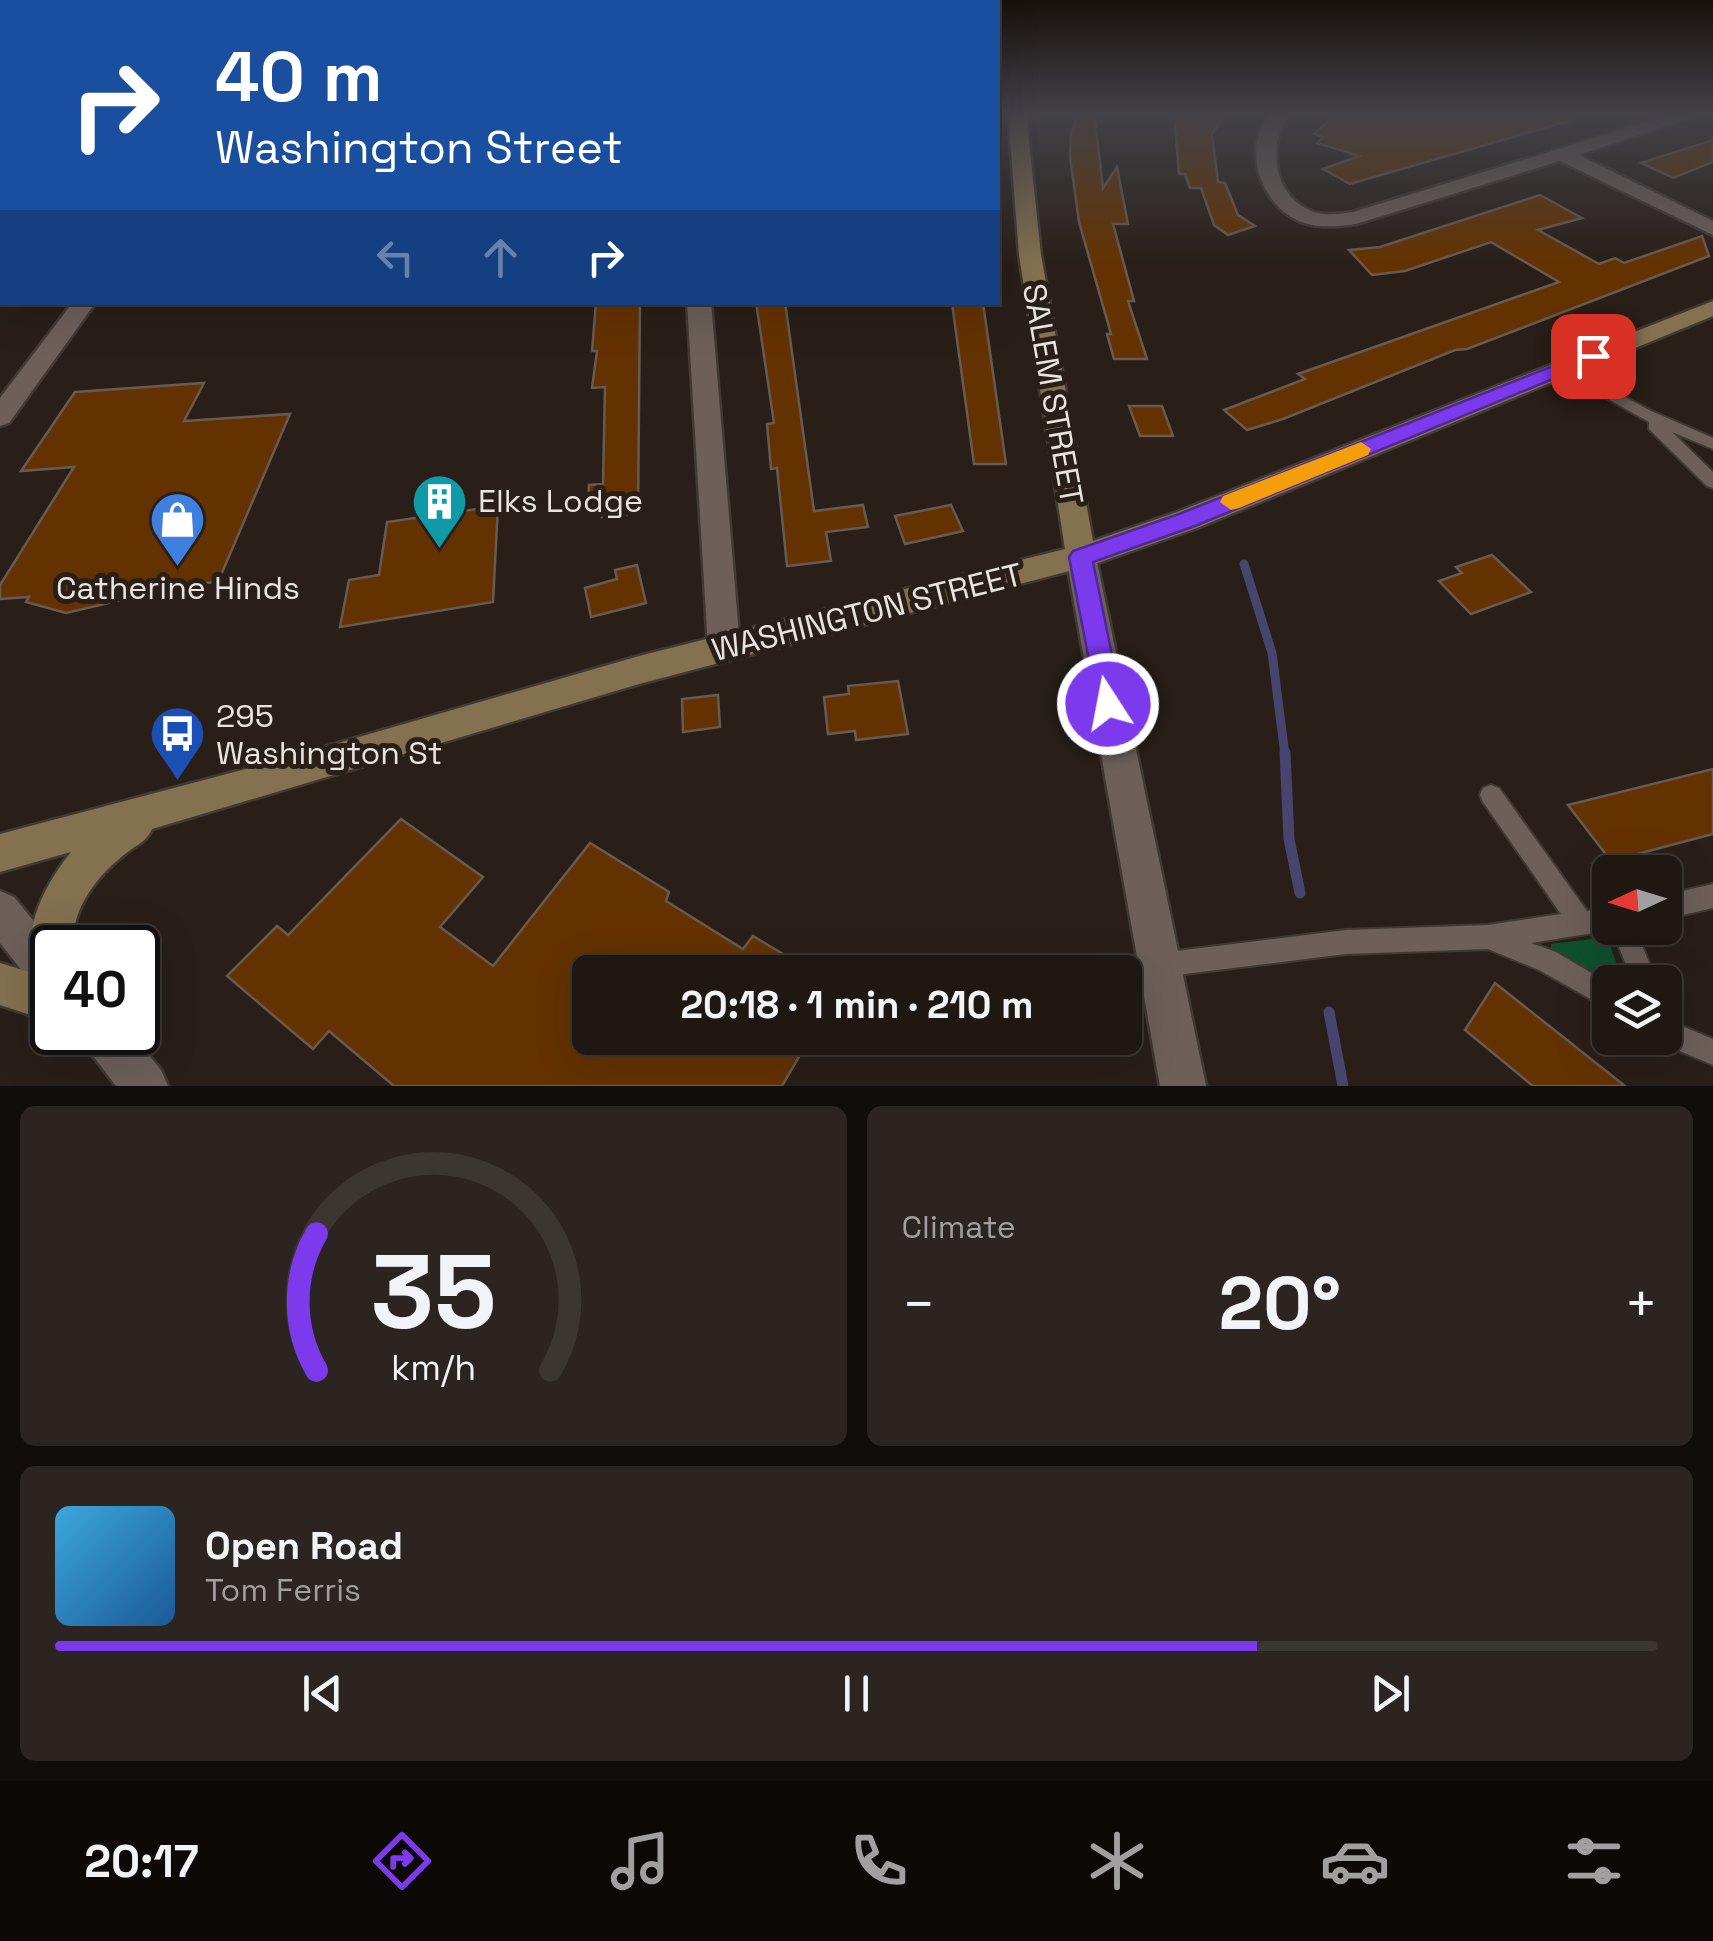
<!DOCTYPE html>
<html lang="en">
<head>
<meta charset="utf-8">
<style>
	:root { --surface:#1f1712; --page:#2c2420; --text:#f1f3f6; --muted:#a19f9f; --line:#3c3632; --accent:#7c3aed }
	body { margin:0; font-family:"Space Grotesk",sans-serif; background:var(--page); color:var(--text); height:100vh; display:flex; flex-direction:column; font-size:38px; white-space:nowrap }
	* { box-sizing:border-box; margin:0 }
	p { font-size:32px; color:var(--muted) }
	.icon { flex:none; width:55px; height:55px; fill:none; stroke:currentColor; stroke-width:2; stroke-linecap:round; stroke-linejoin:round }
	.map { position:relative; height:1086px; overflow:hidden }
	.sheet { display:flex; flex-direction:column; gap:20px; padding:20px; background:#110d0a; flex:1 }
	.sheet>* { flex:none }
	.top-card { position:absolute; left:0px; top:0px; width:1000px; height:305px; box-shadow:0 10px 40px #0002,0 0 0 2px var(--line); background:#1a4fa0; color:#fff; overflow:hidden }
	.needle { width:65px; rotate:266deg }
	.controls { position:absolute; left:1592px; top:855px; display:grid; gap:20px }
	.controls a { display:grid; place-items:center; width:90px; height:90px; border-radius:15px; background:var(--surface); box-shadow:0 10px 40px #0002,0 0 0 2px var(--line); font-size:50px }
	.speed { position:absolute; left:30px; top:925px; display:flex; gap:20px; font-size:50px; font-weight:700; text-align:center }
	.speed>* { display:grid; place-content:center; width:130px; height:130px; border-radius:50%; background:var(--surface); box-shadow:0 10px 40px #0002,0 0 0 2px var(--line); line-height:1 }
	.speed .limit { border:5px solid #111; border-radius:15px; background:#fff; color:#111 }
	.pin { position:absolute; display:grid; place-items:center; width:85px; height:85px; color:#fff; margin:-42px; border-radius:20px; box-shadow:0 5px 15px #0006 }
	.me { position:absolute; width:110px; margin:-55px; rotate:349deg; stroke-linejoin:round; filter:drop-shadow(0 0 8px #0008) }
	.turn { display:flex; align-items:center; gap:35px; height:210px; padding:0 50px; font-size:45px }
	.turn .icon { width:130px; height:130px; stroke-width:2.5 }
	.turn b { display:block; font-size:70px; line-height:85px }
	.lanes { display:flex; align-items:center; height:95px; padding:0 50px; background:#0003; justify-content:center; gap:50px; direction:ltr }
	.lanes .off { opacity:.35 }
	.big { font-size:75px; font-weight:600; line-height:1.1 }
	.sheet .tile { flex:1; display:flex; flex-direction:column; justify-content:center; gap:15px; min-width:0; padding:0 35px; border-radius:15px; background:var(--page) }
	.sheet .dial { align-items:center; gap:0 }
	.dial svg { height:260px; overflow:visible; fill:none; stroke:var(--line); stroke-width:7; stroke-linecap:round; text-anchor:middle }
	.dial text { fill:var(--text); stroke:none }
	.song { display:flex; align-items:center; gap:30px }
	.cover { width:120px; height:120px; border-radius:15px; background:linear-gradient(135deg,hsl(200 70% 55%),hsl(210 70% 35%)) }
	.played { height:10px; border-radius:5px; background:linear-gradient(90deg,var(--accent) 75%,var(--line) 75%) }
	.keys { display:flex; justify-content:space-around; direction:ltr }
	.heat { display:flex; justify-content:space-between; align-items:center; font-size:55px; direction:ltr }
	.sheet .tiles { flex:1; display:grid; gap:20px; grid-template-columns:1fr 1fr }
	.tile:last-child { grid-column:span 2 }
	.trip { position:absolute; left:572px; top:955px; width:570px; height:100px; border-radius:15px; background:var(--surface); box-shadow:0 10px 40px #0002,0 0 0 2px var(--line); font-weight:600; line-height:100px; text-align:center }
	.menu { display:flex; height:160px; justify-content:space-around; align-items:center; background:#0c0907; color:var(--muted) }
	.menu .icon { width:70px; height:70px }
	.menu .on { color:var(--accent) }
	.menu b { font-size:45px; color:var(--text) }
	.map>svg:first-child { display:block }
	.green { fill:#0e512e }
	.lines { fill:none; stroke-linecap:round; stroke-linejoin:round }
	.stream-far1 { stroke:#47446d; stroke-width:9 }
	.stream { stroke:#47446d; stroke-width:11 }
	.building { fill:#643200; stroke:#665a53; stroke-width:2.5 }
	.service-casing { stroke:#413934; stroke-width:4 }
	.minor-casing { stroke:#413934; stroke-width:5 }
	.tertiary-casing { stroke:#413934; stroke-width:5 }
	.secondary-casing { stroke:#413934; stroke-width:5 }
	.service { fill:#6c6059; fill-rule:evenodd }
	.minor { fill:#6c6059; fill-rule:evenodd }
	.tertiary { fill:#6c6059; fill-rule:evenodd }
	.secondary { fill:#837150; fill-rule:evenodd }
	.route { fill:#7c3aed; stroke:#51269a; stroke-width:2.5 }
	.slow { fill:#f59e0b }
	.labels { text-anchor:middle; stroke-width:10; stroke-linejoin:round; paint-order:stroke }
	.street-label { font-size:32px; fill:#eae4df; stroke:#291f18 }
	.poi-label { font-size:32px; fill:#eae4df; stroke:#291f18; text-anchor:start }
</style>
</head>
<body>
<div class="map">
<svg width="1713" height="1086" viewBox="0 0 1713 1086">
	<rect width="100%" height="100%" fill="#291f18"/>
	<path class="green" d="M1601 938 1610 945 1623 982H1610V988L1551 948V944Z"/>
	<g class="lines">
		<path class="stream-far1" d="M1244 564 1272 653 1285 755"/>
		<g class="stream">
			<path d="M1285 752 1289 839 1300 893"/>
			<path d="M1329 1012 1343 1086"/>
		</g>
	</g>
	<g class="building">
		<path d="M1080 113H1094L1103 188 1117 167 1128 224H1113L1134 301H1128L1147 359H1114L1107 334H1111L1079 222 1070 157 1071 133Z"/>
		<path d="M1174 113H1227L1212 134 1218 182 1225 183 1238 215 1255 226 1228 235 1214 225 1201 188H1190L1185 174H1179Z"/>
		<path d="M1338 113H1568L1569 121 1350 184 1323 169 1359 156 1317 143 1323 137 1314 134Z"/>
		<path d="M1713 140V162L1673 178 1641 163Z"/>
		<path d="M1540 195 1582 218 1538 230 1599 264 1615 258 1624 263 1702 236 1709 256 1467 349 1455 350 1283 419 1247 430 1224 410 1305 379 1298 374 1559 282 1491 242 1405 271 1372 275 1349 250 1380 247Z"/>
		<path d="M596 302H640L638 514 602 517 603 510 588 512 589 485 603 484 605 387 592 388 597 351H592Z"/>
		<path d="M756 302H785L814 511 863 505 868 527 826 532 831 561 787 566 777 468 771 469 767 424 774 423Z"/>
		<path d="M952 303H983L1006 464H974Z"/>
		<path d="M204 383 184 421 290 414 218 582 128 589 122 600 66 613 26 602 29 597 0 599V585L74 467 21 471 75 392Z"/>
		<path d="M1129 406H1162L1173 436H1140Z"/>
		<path d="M951 505 963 531 905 544 895 516Z"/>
		<path d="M498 506 493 602 340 627 349 580 379 575 387 522Z"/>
		<path d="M1492 555 1531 592 1471 614 1439 581 1462 573 1456 567Z"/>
		<path d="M637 565 646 603 591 617 585 588 617 579 615 570Z"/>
		<path d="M898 681 908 734 856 740 855 731 828 734 824 697 849 694 848 686Z"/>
		<path d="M718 695 720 727 683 732 682 699Z"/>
		<path d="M1713 769V834L1611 861 1568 805Z"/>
		<path d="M401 819 483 877 440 927 493 966 590 843 669 892 666 901 743 949 753 936 813 972H590V1038H810L782 1086H394L329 1031 313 1049 227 976 277 926 288 935Z"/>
		<path d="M1495 983 1625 1086H1533L1465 1030Z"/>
	</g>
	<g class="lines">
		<defs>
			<g id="service">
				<rect x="0" y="128" width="2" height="6"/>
				<path d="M1563 363 1649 410 1713 438V449L1672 432 1713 472V488L1707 486 1649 429V422L1558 371V365Z"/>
				<path d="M1491 785 1499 788 1587 911 1610 907V928H1635L1657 982H1633L1612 930 1531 943 1556 952 1610 984V1010L1539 970 1488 949 1346 954 1160 977 1151 974 1148 965 1151 956 1160 953 1346 930 1488 925 1561 914 1483 802 1480 795 1483 788Z"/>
				<path d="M1713 884V908L1665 919V895Z"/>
				<path d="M1665 1019 1713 1039V1065L1656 1041 1655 1038H1665Z"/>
			</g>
			<g id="minor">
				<path d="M1271 113H1290C1267 144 1272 197 1314 212 1326 216 1341 214 1353 212L1676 113H1704L1579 155 1713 221V235L1560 161 1356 224C1335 227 1312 229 1293 218 1257 197 1243 144 1271 113Z"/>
				<path d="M73 302H96L9 423 0 426V398Z"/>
				<path d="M687 302H711L740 647 736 657 724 661 712 657 708 647Z"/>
			</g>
			<g id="tertiary">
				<path d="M1081 545 1092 549 1096 557 1206 1086H1160L1066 557 1070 549Z"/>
				<path d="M0 891 14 897 56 948H52V996L37 990 0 943Z"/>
				<path d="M79 1032H130L161 1070 168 1086H116L86 1047Z"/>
			</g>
			<path id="secondary" d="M1008 113H1026L1041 255 1093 541 1177 512 1713 301V316L1197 528 1092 565 639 684 152 829C147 841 138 844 129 851 97 875 72 907 72 948H52V1022L0 1005V963L36 974C19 933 45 884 71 852L0 872V834L283 759 639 656 1065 549 1019 255Z"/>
		</defs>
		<use href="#service" class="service-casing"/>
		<use href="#minor" class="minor-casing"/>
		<use href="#tertiary" class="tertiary-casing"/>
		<use href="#secondary" class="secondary-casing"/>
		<use href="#service" class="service"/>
		<use href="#minor" class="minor"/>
		<use href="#tertiary" class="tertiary"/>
		<use href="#secondary" class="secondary"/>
	</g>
	<linearGradient id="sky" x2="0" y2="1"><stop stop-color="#17110d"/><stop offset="0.43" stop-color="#434248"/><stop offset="1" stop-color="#434248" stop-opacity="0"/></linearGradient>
	<rect width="1713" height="265" fill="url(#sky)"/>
	<path class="route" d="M1593 350 1599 352V360L1195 526 1093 562 1122 704 1118 712 1108 715 1099 712 1069 557 1073 551 1179 514Z"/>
	<path class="slow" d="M1361 442 1371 449 1368 455 1239 508 1231 510 1220 502 1223 496Z"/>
	<defs>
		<symbol id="building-pin" viewBox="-11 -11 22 30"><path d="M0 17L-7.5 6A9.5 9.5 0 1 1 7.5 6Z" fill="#0f9aa8" stroke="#291f18"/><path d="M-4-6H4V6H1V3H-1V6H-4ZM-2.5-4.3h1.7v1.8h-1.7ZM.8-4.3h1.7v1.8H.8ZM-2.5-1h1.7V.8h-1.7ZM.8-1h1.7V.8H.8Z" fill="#fff"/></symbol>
		<symbol id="shop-pin" viewBox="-11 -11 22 30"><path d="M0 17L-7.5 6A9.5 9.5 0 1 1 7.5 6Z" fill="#3f7fe0" stroke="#291f18"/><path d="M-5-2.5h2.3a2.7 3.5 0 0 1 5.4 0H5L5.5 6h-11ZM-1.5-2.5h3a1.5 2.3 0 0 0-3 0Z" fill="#fff"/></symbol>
		<symbol id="bus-pin" viewBox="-11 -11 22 30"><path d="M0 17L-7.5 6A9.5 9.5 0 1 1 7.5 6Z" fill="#1a4fb4" stroke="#291f18"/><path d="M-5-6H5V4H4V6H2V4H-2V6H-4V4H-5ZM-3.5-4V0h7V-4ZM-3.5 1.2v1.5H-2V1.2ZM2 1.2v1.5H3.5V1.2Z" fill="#fff"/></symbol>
	</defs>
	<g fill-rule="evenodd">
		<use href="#building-pin" x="408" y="470" width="63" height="86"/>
		<use href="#shop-pin" x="146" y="488" width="63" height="86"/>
		<use href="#bus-pin" x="146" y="702" width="63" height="86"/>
	</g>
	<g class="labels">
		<g class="street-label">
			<text transform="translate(1053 394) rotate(80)" y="11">SALEM STREET</text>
			<text transform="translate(867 612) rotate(-14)" y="11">WASHINGTON STREET</text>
		</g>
		<g class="poi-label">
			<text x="478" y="512">Elks Lodge</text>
			<text x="178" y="599" text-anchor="middle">Catherine Hinds</text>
			<text x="216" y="727">295<tspan x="216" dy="37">Washington St</tspan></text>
		</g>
	</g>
</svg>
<div class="controls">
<a><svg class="needle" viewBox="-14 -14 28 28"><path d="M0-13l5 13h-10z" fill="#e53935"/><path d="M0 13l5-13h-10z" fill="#a19f9f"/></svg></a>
<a><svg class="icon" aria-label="layers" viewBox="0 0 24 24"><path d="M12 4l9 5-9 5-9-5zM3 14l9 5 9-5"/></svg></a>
</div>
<div class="speed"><div class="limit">40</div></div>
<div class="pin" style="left:1593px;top:356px;background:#d93025"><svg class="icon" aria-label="arrive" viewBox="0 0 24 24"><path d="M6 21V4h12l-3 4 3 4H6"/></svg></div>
<svg class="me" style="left:1108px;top:704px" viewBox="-20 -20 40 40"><circle r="17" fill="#7c3aed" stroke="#fff" stroke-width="3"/><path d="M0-11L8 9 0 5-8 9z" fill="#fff"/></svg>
<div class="trip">20:18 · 1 min · 210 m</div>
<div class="top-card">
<div class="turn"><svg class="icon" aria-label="right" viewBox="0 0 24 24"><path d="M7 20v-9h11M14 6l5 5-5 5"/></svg><div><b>40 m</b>Washington Street</div></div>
<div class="lanes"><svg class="icon off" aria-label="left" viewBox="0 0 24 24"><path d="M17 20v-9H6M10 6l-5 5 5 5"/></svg><svg class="icon off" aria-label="ahead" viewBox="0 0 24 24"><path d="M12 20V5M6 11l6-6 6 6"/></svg><svg class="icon" aria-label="right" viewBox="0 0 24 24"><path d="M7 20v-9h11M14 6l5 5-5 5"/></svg></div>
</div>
</div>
<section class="sheet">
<div class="tiles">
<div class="tile dial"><svg viewBox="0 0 100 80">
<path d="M14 69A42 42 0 1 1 86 69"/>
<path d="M14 69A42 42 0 0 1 14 27" stroke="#7c3aed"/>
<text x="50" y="56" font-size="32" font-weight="700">35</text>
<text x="50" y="72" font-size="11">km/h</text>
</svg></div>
<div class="tile"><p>Climate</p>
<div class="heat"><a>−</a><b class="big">20°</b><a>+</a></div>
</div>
<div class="tile">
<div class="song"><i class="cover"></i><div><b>Open Road</b><p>Tom Ferris</p></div></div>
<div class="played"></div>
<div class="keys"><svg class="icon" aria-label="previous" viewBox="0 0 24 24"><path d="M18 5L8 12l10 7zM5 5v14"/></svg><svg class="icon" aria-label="pause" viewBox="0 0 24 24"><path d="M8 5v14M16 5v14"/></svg><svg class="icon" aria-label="next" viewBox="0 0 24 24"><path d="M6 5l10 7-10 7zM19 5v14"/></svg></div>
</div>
</div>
</section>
<nav class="menu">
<b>20:17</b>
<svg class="icon on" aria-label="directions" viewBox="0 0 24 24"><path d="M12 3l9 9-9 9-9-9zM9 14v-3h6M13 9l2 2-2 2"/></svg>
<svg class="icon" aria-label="music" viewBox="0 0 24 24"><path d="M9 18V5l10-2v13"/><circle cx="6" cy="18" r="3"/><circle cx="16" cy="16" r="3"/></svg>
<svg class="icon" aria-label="phone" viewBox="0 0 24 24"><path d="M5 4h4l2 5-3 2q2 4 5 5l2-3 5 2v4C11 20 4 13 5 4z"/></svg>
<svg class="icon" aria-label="climate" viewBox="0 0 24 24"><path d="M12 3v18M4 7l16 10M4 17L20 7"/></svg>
<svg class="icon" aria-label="car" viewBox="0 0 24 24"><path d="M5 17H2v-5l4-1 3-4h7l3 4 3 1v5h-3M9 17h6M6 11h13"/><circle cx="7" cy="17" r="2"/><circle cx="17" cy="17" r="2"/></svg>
<svg class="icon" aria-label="filters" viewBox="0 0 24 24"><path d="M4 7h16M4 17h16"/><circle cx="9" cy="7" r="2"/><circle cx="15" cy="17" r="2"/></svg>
</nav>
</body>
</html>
